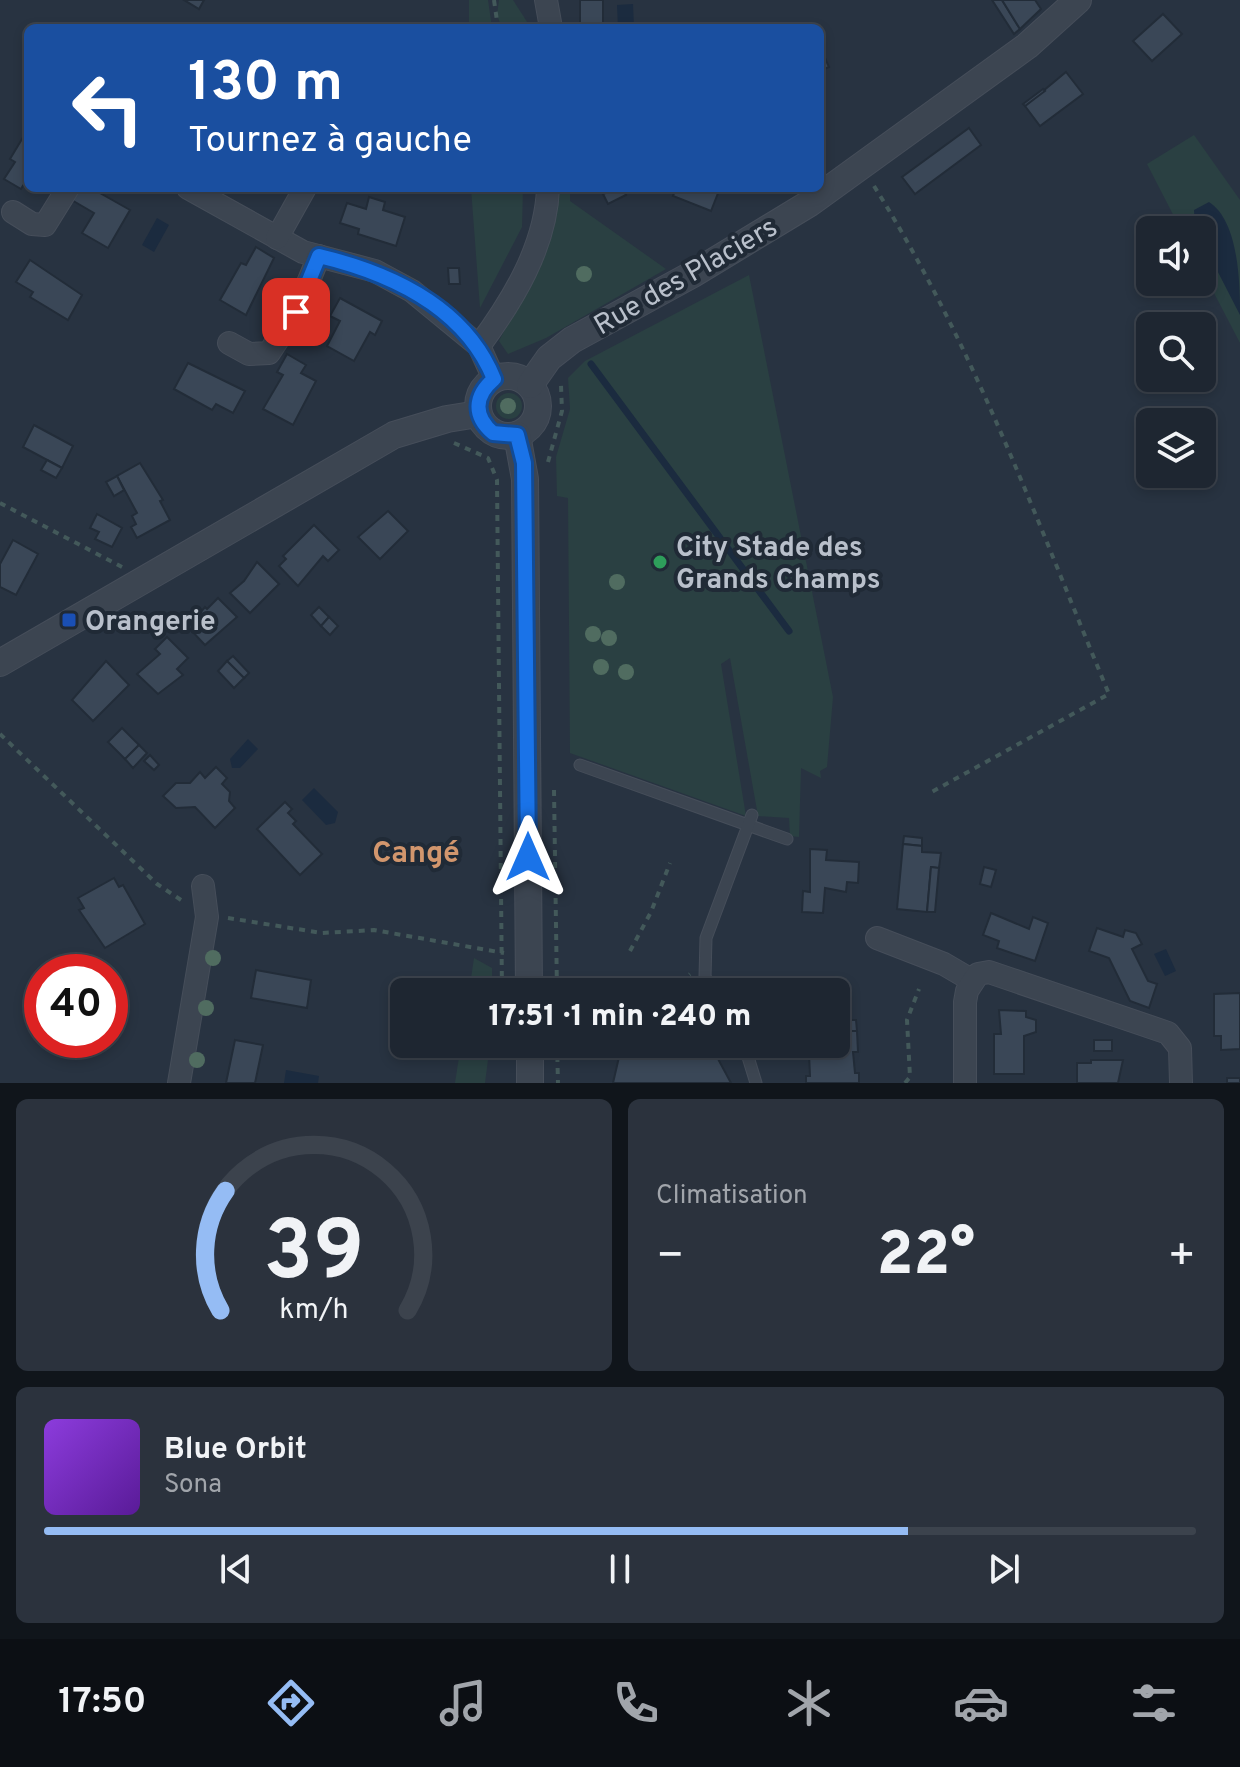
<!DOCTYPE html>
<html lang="fr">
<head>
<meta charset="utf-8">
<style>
	:root { --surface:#1e2631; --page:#2b323d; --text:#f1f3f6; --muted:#a1a5ab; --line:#3c434d; --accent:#95bcf4 }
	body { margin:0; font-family:Overpass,sans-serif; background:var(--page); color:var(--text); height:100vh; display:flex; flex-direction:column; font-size:30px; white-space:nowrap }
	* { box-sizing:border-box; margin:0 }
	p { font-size:26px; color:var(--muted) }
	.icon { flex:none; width:44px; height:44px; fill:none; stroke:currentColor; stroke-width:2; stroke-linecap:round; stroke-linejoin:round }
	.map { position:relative; height:1083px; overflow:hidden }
	.sheet { display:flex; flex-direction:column; gap:16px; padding:16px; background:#10151b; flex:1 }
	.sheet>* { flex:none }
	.hud { position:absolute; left:24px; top:24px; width:800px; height:168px; border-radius:12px; box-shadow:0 4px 12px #0003,0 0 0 2px var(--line); background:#1a4fa0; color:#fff; overflow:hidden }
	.controls { position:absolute; left:1136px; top:216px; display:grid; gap:16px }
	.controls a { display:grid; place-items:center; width:80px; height:80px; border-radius:12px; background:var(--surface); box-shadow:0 4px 12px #0003,0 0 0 2px var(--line); font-size:40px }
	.speed { position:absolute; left:24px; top:954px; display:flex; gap:16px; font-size:40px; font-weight:700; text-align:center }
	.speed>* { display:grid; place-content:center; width:104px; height:104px; border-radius:50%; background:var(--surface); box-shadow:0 4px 12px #0003,0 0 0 2px var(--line); line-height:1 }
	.speed .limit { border:12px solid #d22; background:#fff; color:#111 }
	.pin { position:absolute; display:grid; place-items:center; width:68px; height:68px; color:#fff; margin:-34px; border-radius:16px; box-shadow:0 4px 12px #0006 }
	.me { position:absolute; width:88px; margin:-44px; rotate:0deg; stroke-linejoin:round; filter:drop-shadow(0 0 6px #0008) }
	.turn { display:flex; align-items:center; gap:28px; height:168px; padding:0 32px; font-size:36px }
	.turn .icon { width:104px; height:104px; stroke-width:2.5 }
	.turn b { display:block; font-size:56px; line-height:68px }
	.big { font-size:60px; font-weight:800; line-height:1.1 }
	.sheet .tile { flex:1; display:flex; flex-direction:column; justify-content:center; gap:12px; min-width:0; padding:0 28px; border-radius:12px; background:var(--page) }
	.sheet .dial { align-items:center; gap:0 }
	.dial svg { height:208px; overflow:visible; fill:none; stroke:var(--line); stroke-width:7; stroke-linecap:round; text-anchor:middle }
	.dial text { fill:var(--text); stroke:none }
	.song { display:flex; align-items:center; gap:24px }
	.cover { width:96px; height:96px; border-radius:12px; background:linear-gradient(135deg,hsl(270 70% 55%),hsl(270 70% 35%)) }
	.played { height:8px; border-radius:4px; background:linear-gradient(90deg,var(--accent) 75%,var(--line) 75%) }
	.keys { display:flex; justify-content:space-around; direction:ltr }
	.heat { display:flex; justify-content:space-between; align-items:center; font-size:44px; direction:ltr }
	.sheet .tiles { flex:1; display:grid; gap:16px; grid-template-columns:1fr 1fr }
	.tile:last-child { grid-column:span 2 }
	.trip { position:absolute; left:390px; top:978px; width:460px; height:80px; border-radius:12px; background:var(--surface); box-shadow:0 4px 12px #0003,0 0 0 2px var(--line); font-weight:800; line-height:80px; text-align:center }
	.tab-bar { display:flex; height:128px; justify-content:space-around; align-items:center; background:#0c0f14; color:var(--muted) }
	.tab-bar .icon { width:56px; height:56px }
	.tab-bar .active { color:var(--accent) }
	.tab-bar b { font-size:36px; color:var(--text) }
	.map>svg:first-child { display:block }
	.green { fill:#2a4042 }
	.water { fill:#1b2b3f }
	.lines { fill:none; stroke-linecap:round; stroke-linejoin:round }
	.stream { stroke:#1b2b3f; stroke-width:7 }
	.building { fill:#3a4757; stroke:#222c38; stroke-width:2 }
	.service-casing { stroke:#464e5a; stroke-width:13 }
	.minor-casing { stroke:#464e5a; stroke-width:24 }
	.tertiary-casing { stroke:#464e5a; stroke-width:28 }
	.path { stroke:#43595a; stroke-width:4; stroke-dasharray:6 6; stroke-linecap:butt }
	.service { stroke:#3c4551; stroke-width:11 }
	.minor { stroke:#3c4551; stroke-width:22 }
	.tertiary { stroke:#3c4551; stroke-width:26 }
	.tree { fill:#506c60 }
	.route-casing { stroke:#114b97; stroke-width:20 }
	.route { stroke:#1a73e8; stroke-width:14 }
	.leisure-dot { fill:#2e9e5b; stroke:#202a36; stroke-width:3 }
	.transit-dot { fill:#1a4fb4; stroke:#202a36; stroke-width:3 }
	.labels { text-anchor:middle; stroke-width:8; stroke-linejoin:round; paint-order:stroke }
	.street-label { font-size:28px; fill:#b9c0cb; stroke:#202a36 }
	.poi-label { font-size:28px; font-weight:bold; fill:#b9c0cb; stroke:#202a36; text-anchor:start }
	.neighbourhood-label { font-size:30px; font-weight:bold; fill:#d2966d; stroke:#202a36 }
</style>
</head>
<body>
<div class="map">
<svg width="1240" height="1083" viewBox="0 0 1240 1083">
	<rect width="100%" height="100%" fill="#283341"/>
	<g class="green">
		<path d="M469 0H488L492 28H469Z"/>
		<path d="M499 0H513L531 28H502L497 15Z"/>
		<path d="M1194 135 1240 200V343L1202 270V230H1181L1147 164Z"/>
		<path d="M471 188H523L522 227 480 308Z"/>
		<path d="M554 188H570V201L666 269 546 338 508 354 499 341 551 238Z"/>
		<path d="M749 275 833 697 827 767 820 771 821 778 801 768 799 837 790 836 789 818 758 816 730 658 721 664 746 816 570 753 568 498 557 496 556 457 570 409 568 378 585 361Z"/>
		<circle cx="509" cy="406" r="13"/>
		<path d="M474 958 492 968V992H469Z"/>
		<path d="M461 1044H490L485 1083H455Z"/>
	</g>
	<g class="water">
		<path d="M633 4 634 28H618L617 5Z"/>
		<path d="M1209 202C1239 221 1240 284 1240 315L1202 241V230L1195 228 1194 210Z"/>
		<path d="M157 218 169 225 154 252 142 245Z"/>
		<path d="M248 739 258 749 240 768H232L230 759Z"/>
		<path d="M314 788 338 812 335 823 326 825 302 800Z"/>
		<path d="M1166 949 1176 971 1165 976 1154 954Z"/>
		<path d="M286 1070 319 1076 318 1083H284Z"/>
	</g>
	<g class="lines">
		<path class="stream" d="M591 364 789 631"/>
	</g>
	<g class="building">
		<path d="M184 0H204L199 9Z"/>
		<rect x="580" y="0" width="23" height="25"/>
		<path d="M992 0H1002L1020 29 1014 34Z"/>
		<path d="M1002 0H1035L1041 9 1020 29Z"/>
		<path d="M1163 14 1182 34 1152 61 1133 41Z"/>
		<path d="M820 47 829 67 820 71Z"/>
		<path d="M1066 72 1083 94 1040 126 1025 106Z"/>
		<path d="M1043 89 1045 91 1025 106 1023 104Z"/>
		<path d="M969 128 981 145 915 194 902 177Z"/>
		<path d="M28 129V177L21 189 4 179 15 162 10 159Z"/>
		<path d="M77 188H91L130 210 108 248 82 233 94 213 70 199Z"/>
		<path d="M618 188H623L626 195 608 204 603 194Z"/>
		<path d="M676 188H720L711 211 673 196Z"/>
		<path d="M369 197 385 202 383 210 405 217 396 246 358 234 359 229 340 223 347 203 366 209Z"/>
		<path d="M256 247 274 258 246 315 220 300 241 263 246 265Z"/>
		<path d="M30 260 82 295 68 320 30 297 33 292 16 282Z"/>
		<path d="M448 268H459L460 284H449Z"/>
		<path d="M340 298 382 321 375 335 370 332 354 361 327 346 340 321 330 316Z"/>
		<path d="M287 354 306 365 301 373 316 381 293 425 263 409 283 375 277 372Z"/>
		<path d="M188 363 245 391 233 413 216 404 212 410 174 389Z"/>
		<path d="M34 425 73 446 62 468 23 447Z"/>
		<path d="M47 460 62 468 56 478 41 470Z"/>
		<path d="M140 463 163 500 160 501 170 520 137 538 131 527 136 524 132 516 137 513 117 476Z"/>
		<path d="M117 476 124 490 114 496 106 482Z"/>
		<path d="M388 511 408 531 380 559 358 537Z"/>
		<path d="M97 514 122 528 112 547 95 539 99 532 90 528Z"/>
		<path d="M314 525 339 550 328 561 323 556 298 586 279 566 286 559 283 556Z"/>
		<path d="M13 540 38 554 16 595 0 587V564Z"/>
		<path d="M257 562 279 584 250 613 230 593 244 581Z"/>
		<path d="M218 598 237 617 205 645 188 627 205 607 207 609Z"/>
		<path d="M319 607 329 617 321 626 311 615Z"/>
		<path d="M329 617 338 626 330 635 321 626Z"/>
		<path d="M167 637 188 658 177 669 183 675 158 694 137 674 160 654 155 649Z"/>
		<path d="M233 656 249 673 244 678 227 661Z"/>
		<path d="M106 661 129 685 93 721 72 700Z"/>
		<path d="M227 661 244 678 234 688 218 671Z"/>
		<path d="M122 728 139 745 125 759 108 742Z"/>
		<path d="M139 745 147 753 133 768 125 759Z"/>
		<path d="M150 755 159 765 154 770 144 761Z"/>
		<path d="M216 767 227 778 222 784 230 792 229 801 235 808 215 828 195 807 176 808 163 796 176 783H190L200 772 205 778Z"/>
		<path d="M285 802 292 809 288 813 296 821 293 824 322 854 300 875 257 829Z"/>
		<path d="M904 836 922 838V846L903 844Z"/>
		<path d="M903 844 922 846V852L941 853 939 868 931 867 927 912 897 909Z"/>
		<path d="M810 849 827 850 826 860 859 862 858 883 847 882 846 892 825 888 823 913 802 912 803 891 810 892Z"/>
		<path d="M931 867 939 868 935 912H927Z"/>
		<path d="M984 867 996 870 991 887 980 884Z"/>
		<path d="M114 878 119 887 123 885 145 924 105 948 79 910 84 908 78 898Z"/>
		<path d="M991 913 1029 929 1033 917 1048 923 1035 961 997 948 999 941 983 935Z"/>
		<path d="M1097 928 1123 937 1125 930 1136 933 1142 944 1132 949 1148 981 1157 984 1149 1008 1130 1001 1109 958 1089 951Z"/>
		<path d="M256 970 311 980 307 1008 251 998Z"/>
		<path d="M401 980 427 985 426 992H404V1028L396 1026Z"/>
		<path d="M1240 993V1049L1221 1050V1036H1214V994Z"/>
		<path d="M999 1010 1026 1011V1017L1036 1020V1032L1024 1036V1074H994V1034H1001Z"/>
		<path d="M836 1020H848V1031H857L858 1052H853L855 1073H859V1083H806V1076H810L809 1054 805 1055 804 1044H836Z"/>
		<path d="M848 1020H856L857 1031H848Z"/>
		<path d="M235 1040 263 1045 255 1083H226Z"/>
		<rect x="1094" y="1040" width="18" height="11"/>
		<path d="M622 1044H649L663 1049 665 1044H710L731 1083H613Z"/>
		<path d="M1091 1060H1123L1118 1083H1077V1063H1091Z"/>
		<rect x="1227" y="1078" width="13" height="5"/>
	</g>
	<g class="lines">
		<defs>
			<g id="service">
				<path d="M580 765 787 839"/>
				<path d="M715 992 705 977 706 938 752 815"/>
				<path d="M744 1044 756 1083"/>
			</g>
			<g id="minor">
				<path d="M546 0 551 28"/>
				<path d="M188 188 303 252 375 271 412 291 479 346 494 379"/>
				<path d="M13 212 32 224 45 225 68 188"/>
				<path d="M277 238 305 188"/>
				<path d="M229 343 249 354 269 353 296 312 319 256"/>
				<path d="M479 346C513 300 546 246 548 188"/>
				<path d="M877 938 944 964 973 981"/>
				<path d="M179 1083 207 917 203 886"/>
				<path d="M965 1083V1002L967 991 978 974 989 972 1168 1033 1180 1048 1181 1083"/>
			</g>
			<g id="tertiary">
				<circle cx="508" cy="406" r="30"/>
				<path d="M530 385 549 358 572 340 693 274 810 203 1027 46 1078 0"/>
				<path d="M517 435 525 479 529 992"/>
				<path d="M0 663 394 435 447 419 478 414"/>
				<path d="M530 1044V1083"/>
			</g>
		</defs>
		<use href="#service" class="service-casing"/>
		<use href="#minor" class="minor-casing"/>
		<use href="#tertiary" class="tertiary-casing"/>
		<g class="path">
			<path d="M494 0 498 28"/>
			<path d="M874 186C974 345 1037 522 1109 694L928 794"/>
			<path d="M454 443 488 458 497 480 502 992"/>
			<path d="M548 462 562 411 561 385"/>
			<path d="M0 503 122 567"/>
			<path d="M0 734 157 884 184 902"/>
			<path d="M554 790 557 992"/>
			<path d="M228 918 322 933 374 930 504 953"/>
			<path d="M630 951 651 912 670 863"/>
			<path d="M680 982 690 974"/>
			<path d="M557 1044 558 1083"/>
			<path d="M905 1083 910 1077 907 1020 919 989"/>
		</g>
		<use href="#service" class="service"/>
		<use href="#minor" class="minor"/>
		<use href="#tertiary" class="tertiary"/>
	</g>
	<g class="tree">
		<circle cx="584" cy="274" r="8"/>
		<circle cx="508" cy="406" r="8"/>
		<circle cx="617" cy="582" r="8"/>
		<circle cx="593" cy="634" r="8"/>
		<circle cx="609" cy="638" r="8"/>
		<circle cx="601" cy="667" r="8"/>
		<circle cx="626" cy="672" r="8"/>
		<circle cx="213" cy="958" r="8"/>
		<circle cx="206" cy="1008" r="8"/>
		<circle cx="197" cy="1060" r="8"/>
	</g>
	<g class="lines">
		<defs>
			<path id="route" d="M296 312 319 256C390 273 465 307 494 379 474 396 473 416 493 433L517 435 524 463 528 857"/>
		</defs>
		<use href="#route" class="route-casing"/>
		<use href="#route" class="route"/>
	</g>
	<circle class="leisure-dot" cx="660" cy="562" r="8"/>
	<rect class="transit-dot" x="61" y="612" width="16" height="16" rx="4"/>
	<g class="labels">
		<g class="street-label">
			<text transform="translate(685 275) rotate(-30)" y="10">Rue des Placiers</text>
		</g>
		<g class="poi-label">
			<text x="676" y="556">City Stade des<tspan x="676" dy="32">Grands Champs</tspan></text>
			<text x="85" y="630">Orangerie</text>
		</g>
		<g class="neighbourhood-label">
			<text x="416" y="862">Cangé</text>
		</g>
	</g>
</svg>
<div class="controls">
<a><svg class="icon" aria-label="sound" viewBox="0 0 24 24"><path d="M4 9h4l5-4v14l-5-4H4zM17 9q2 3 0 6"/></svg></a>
<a><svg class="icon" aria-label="search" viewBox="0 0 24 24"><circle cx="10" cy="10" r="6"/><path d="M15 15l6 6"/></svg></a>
<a><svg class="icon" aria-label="layers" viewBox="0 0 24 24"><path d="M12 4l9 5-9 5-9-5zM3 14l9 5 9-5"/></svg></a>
</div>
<div class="speed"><div class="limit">40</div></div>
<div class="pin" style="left:296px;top:312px;background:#d93025"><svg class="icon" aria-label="arrive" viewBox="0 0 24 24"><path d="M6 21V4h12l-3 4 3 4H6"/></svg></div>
<svg class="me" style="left:528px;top:857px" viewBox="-20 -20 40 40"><path d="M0-17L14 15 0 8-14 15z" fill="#1a73e8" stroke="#fff" stroke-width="4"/></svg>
<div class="trip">17:51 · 1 min · 240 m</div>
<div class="hud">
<div class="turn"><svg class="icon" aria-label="left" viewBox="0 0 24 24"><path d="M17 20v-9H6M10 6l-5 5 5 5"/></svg><div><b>130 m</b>Tournez à gauche</div></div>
</div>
</div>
<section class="sheet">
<div class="tiles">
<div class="tile dial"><svg viewBox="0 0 100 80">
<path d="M14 69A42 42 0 1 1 86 69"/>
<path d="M14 69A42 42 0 0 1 16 23" stroke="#95bcf4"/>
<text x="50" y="56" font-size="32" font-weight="700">39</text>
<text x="50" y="72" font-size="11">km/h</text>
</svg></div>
<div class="tile"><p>Climatisation</p>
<div class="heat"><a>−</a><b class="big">22°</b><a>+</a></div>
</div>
<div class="tile">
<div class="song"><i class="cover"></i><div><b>Blue Orbit</b><p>Sona</p></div></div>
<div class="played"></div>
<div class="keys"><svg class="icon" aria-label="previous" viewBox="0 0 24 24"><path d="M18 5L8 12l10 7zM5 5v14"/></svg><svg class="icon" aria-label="pause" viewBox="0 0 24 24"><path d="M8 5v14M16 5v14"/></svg><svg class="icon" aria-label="next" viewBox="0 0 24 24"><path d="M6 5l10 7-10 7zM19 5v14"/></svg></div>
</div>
</div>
</section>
<nav class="tab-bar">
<b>17:50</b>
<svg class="icon active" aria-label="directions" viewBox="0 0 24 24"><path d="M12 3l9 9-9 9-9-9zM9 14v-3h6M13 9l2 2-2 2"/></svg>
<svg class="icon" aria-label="music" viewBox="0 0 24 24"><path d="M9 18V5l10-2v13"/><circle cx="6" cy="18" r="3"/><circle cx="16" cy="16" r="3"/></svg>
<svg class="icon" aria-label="phone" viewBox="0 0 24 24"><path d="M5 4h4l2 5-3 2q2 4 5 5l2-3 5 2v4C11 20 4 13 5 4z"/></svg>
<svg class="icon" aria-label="climate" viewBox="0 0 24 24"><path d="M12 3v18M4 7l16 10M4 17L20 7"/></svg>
<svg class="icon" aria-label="car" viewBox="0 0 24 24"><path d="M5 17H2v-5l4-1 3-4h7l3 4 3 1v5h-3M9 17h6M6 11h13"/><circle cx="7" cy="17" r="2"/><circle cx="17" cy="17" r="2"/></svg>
<svg class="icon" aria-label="filters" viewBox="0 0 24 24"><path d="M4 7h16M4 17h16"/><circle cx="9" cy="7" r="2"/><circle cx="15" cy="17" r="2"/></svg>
</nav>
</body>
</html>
